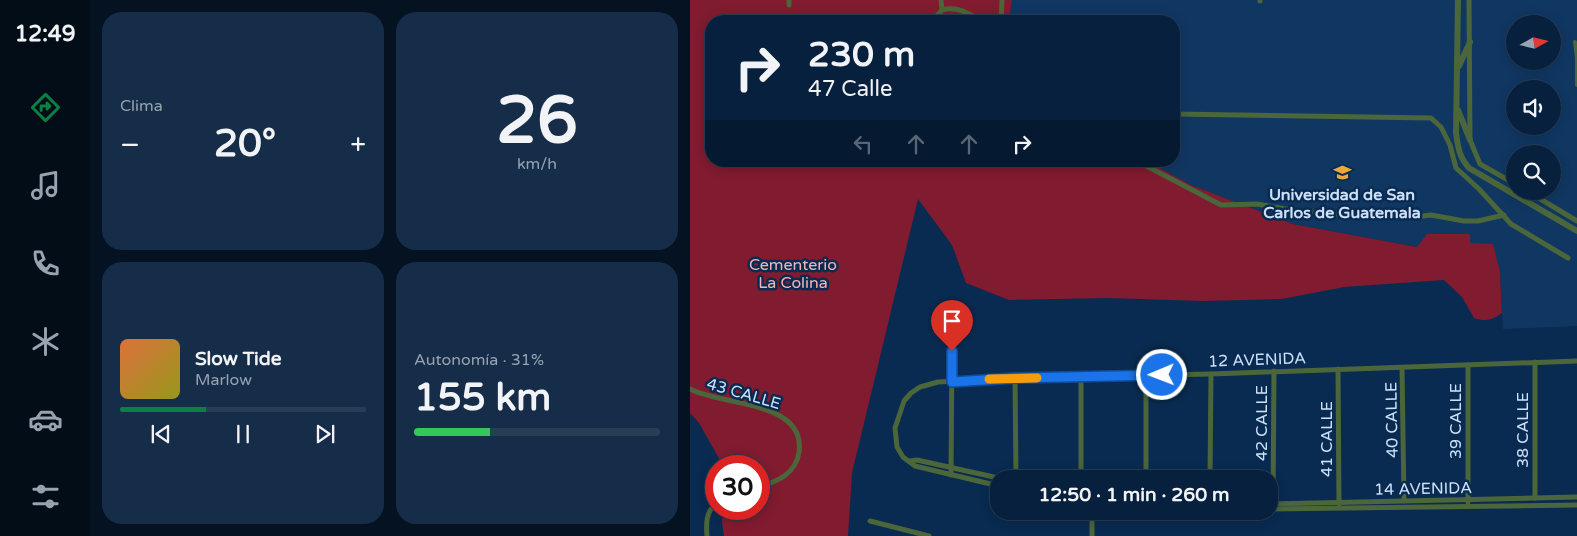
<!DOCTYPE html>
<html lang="es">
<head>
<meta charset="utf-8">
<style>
	:root { --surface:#07203d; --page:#152d48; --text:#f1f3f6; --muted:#98a3b0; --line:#283e57; --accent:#0b8043 }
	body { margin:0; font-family:"Varela Round",sans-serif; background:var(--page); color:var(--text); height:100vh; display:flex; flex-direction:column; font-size:19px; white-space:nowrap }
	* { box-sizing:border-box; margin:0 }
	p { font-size:16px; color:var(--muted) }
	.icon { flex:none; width:28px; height:28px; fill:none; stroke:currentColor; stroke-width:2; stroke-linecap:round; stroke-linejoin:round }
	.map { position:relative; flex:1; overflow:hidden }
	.details { display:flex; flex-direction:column; gap:12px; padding:12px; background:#041222; width:600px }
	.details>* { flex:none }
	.guide { position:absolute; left:15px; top:15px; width:475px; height:152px; border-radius:20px; box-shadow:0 2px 12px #0003,0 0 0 1px var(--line); background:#07203d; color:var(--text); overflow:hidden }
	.needle { width:32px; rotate:82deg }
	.tools { position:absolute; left:816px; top:15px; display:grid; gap:10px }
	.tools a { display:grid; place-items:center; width:55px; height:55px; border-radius:50%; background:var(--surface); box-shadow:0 2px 12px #0003,0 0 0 1px var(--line); font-size:25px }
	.speed { position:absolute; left:15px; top:455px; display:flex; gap:10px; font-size:25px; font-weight:700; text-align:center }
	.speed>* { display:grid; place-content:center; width:65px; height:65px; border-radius:50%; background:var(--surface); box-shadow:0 2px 12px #0003,0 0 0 1px var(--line); line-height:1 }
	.speed .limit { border:8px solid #d22; background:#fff; color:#111 }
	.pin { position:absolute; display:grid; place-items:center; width:42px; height:42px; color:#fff; margin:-51px -21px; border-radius:50% 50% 50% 0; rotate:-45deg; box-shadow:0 0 5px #0007 }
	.pin .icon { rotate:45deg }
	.me { position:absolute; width:55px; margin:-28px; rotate:269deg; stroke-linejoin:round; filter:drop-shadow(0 0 4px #0008) }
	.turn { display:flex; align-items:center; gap:18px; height:105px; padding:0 20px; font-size:22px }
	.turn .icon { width:65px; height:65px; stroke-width:2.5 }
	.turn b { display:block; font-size:35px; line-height:42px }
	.lanes { display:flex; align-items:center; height:48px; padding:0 20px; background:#0003; justify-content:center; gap:25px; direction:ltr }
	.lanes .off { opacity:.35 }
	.big { font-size:38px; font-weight:700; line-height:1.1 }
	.details .widget { flex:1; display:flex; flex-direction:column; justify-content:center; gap:8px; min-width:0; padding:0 18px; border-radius:20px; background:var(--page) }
	.details .dial { align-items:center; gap:0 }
	.dial b { font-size:65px; line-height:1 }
	.song { display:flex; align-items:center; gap:15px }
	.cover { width:60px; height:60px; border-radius:8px; background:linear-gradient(135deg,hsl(20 70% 55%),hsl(60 70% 35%)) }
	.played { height:5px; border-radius:2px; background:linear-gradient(90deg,var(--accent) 35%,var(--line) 35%) }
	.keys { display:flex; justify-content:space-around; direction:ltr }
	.heat { display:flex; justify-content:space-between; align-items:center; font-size:28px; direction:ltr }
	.charge { height:8px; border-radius:4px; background:linear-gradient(90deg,#34c759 31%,var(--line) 0) }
	.details .tiles { flex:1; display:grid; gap:12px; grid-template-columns:repeat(2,1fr) }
	.trip { position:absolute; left:300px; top:470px; width:288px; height:50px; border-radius:20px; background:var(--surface); box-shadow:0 2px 12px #0003,0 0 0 1px var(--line); font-weight:700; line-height:50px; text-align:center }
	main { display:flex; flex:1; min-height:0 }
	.menu { display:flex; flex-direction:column; width:90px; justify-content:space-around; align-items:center; background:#030d18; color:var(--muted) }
	.menu .icon { width:35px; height:35px }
	.menu .current { color:var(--accent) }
	.menu b { font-size:22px; color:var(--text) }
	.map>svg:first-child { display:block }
	.built { fill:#103762; fill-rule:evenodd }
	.green { fill:#811b30 }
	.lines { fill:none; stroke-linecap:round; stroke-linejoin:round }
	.pedestrian { stroke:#4b663a; stroke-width:4 }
	.minor { stroke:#4b663a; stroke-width:5 }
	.tertiary { stroke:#4b663a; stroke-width:6 }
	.route-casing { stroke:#114b97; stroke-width:12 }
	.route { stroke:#1a73e8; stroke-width:9 }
	.slow { stroke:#f59e0b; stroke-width:9 }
	.labels { text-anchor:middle; stroke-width:5; stroke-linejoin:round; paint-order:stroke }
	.poi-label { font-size:16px; font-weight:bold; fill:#cde0f9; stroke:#092b51 }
	.park-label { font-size:16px; fill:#f6b3b7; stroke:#092b51 }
	.street-label { font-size:16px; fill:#cde0f9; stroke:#092b51 }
</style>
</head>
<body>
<main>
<nav class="menu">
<b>12:49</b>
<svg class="icon current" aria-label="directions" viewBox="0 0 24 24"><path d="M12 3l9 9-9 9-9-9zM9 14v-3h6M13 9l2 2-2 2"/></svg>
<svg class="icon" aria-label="music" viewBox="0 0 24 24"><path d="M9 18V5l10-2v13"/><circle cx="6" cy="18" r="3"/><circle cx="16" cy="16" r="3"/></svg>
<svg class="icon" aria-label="phone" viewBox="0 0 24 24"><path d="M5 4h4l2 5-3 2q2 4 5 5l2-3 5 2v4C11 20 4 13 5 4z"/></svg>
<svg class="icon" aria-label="climate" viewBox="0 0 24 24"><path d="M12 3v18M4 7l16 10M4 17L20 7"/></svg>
<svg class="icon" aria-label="car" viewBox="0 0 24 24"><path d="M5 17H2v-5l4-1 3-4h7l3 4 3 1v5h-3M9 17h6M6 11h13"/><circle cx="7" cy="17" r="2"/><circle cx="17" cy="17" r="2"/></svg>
<svg class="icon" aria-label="filters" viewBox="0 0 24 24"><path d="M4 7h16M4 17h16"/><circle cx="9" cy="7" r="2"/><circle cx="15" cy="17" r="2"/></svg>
</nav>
<section class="details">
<div class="tiles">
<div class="widget"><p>Clima</p>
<div class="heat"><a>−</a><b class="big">20°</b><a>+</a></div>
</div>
<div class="widget dial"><b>26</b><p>km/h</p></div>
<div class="widget">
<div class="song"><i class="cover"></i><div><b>Slow Tide</b><p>Marlow</p></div></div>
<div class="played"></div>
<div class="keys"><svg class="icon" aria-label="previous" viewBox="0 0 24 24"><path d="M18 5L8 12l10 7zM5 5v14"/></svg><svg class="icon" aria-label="pause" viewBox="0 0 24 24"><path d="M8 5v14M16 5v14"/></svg><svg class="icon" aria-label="next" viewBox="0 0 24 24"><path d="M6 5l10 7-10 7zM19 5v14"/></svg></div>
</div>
<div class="widget"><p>Autonomía · 31%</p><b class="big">155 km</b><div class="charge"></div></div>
</div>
</section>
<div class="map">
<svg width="887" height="536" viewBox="0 0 887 536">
	<rect width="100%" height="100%" fill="#092b51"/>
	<path class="built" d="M322 0H887V326L813 329 810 272 727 247 603 224 501 185 457 161H484V21H319ZM825 24H862V61H825ZM825 89H862V126H825ZM825 154H862V191H825Z"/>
	<path class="green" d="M0 0H322L319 21H21V161H457L501 185 603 224 727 247 737 234H780V243L803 244 810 272 812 313C802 320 796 322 784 318L772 297 754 280 654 287 592 299 515 301 418 298 319 300 276 283 262 245 228 199 162 473 158 536H34L32 523 33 509H69V466H32L31 462 9 423 0 413Z"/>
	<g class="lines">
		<g class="pedestrian">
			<path d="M885 42 887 58"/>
			<path d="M887 57V85"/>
		</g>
		<g class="minor">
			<path d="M251 0 252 10C267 5 280 15 293 21"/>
			<path d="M779 0 780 140 790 164 825 184"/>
			<path d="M570 1V0"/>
			<path d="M99 5V0"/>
			<path d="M245 21V18L252 10"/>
			<path d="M311 21 312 0"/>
			<path d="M484 114 741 118 751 127 760 145 766 168 789 189 821 224 878 258"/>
			<path d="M447 161 531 205 567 204 607 211 660 215 726 217 741 215 774 221H788L814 215"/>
			<path d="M837 191 887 221"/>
			<path d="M845 362V498"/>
			<path d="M778 365V502"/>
			<path d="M712 368 714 501"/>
			<path d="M648 369 649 504"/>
			<path d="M456 375V479"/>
			<path d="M325 378 326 479"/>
			<path d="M0 389C31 406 116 400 109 452 106 474 88 481 69 487"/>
			<path d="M220 461 227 460 313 479"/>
			<path d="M261 475 262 351"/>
			<path d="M391 479V377"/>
			<path d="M520 479 521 374"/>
			<path d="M309 486 225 466 213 457 207 447 205 428 214 401 221 393 230 387 248 382 325 378 521 374 887 361"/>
			<path d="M579 504 887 497"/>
			<path d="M583 504 584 371"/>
			<path d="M579 509 887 505"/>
			<path d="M180 521 239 536"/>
			<path d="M17 536C16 523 16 512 26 503"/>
			<path d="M402 536V511"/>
		</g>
		<g class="tertiary">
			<path d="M768 0 766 133C768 147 769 157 779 168L887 231"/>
			<path d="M769 66 780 42"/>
			<path d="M768 110 780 140"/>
		</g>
	</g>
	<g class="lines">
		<defs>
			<path id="route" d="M262 351V382L325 378 472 375"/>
		</defs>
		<use href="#route" class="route-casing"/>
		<use href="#route" class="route"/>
		<path class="slow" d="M299 379 347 378"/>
	</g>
	<defs>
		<symbol id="university-bare" viewBox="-9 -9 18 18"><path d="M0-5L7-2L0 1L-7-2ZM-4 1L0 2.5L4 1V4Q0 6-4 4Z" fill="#eda83b" stroke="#092b51" stroke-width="2.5" paint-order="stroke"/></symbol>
	</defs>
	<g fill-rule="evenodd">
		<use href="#university-bare" x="640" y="160" width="25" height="25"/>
	</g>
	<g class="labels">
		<g class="poi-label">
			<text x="652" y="200">Universidad de San<tspan x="652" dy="18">Carlos de Guatemala</tspan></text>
		</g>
		<g class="park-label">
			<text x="103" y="270">Cementerio<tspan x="103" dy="18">La Colina</tspan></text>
		</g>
		<g class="street-label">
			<text transform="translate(567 359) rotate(-2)" y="6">12 AVENIDA</text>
			<text transform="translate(54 393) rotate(16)" y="6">43 CALLE</text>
			<text transform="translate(701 420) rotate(-91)" y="6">40 CALLE</text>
			<text transform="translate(765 421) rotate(-90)" y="6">39 CALLE</text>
			<text transform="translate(571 423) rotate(-90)" y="6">42 CALLE</text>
			<text transform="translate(832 430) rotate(-90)" y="6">38 CALLE</text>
			<text transform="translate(636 439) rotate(-90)" y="6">41 CALLE</text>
			<text transform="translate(733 488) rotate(-1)" y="6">14 AVENIDA</text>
		</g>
	</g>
</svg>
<div class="tools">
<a><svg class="needle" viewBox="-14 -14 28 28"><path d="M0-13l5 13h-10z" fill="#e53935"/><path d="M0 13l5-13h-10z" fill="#98a3b0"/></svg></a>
<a><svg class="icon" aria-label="sound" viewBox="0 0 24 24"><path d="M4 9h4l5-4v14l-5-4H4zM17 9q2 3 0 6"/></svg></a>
<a><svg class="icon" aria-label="search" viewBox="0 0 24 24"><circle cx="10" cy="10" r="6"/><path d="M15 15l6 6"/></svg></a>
</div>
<div class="speed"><div class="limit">30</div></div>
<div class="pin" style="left:262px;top:351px;background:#d93025"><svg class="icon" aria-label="arrive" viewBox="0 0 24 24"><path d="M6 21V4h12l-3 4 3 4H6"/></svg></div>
<svg class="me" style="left:472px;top:375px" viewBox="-20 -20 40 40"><circle r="17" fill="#1a73e8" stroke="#fff" stroke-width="3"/><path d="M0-11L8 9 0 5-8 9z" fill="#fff"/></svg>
<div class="trip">12:50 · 1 min · 260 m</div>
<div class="guide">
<div class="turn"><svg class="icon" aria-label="right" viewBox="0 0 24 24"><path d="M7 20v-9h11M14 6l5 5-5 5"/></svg><div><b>230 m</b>47 Calle</div></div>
<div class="lanes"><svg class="icon off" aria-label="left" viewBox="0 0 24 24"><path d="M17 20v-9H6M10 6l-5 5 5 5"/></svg><svg class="icon off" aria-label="ahead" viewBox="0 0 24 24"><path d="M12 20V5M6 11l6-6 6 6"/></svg><svg class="icon off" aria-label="ahead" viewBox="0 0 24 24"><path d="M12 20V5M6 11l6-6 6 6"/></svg><svg class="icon" aria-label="right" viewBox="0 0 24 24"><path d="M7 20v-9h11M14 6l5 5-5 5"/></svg></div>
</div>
</div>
</main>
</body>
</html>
